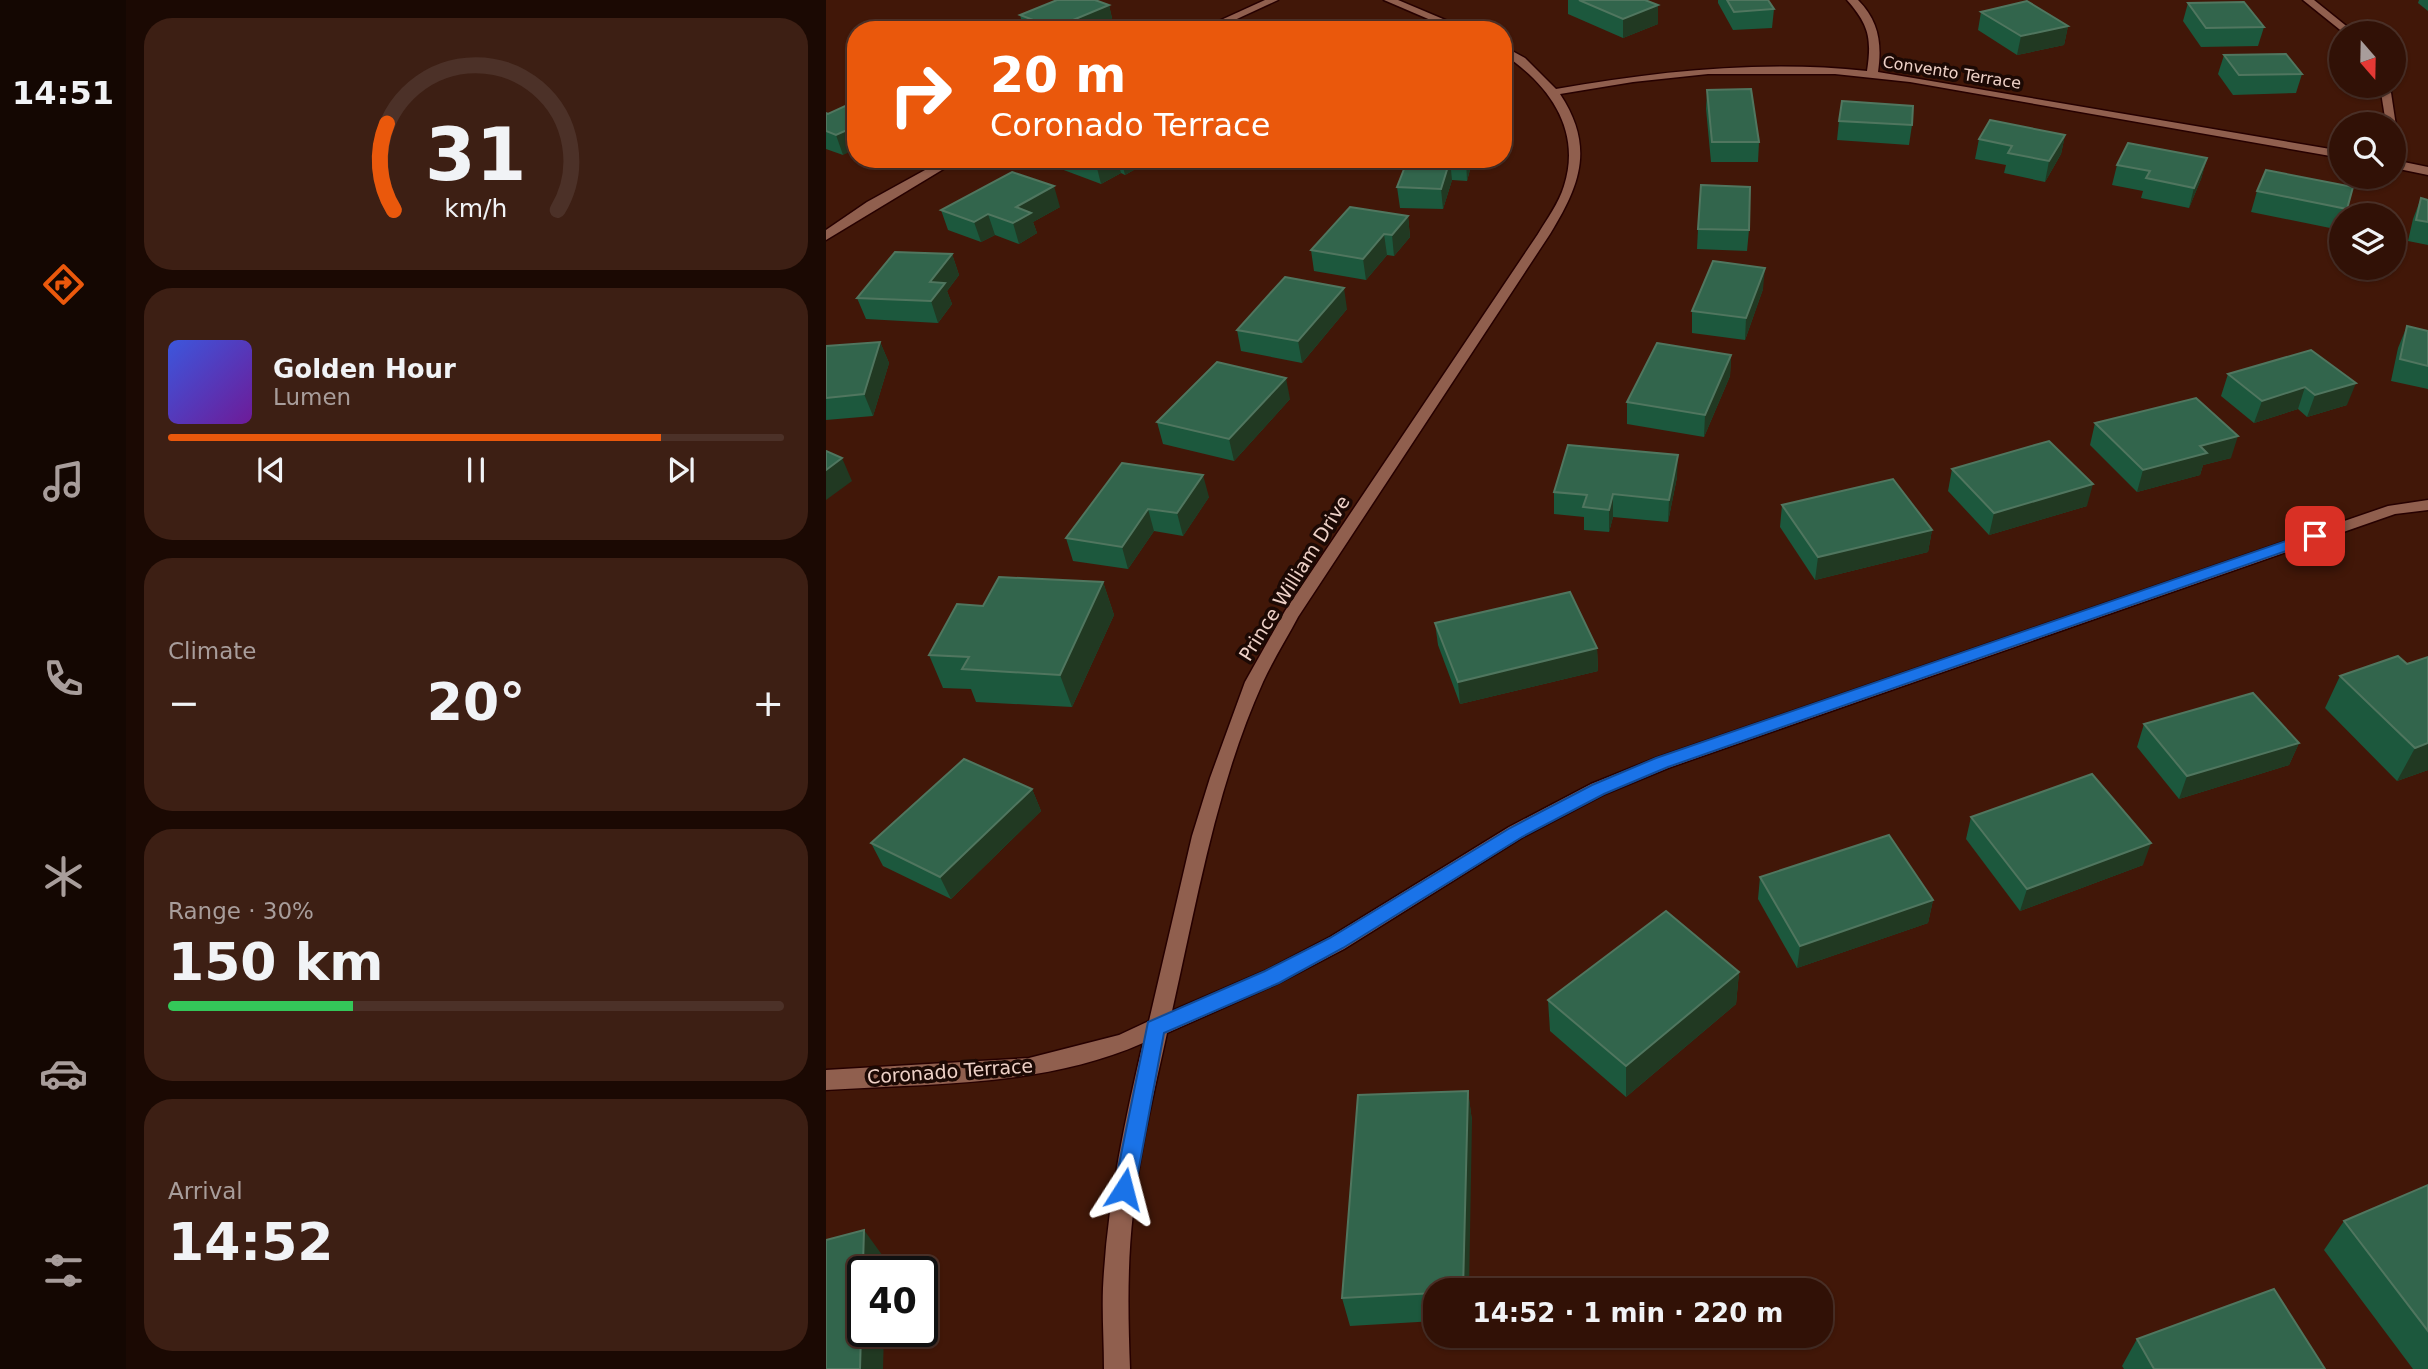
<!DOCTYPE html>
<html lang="en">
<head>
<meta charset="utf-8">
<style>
	:root { --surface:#311106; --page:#3d1f14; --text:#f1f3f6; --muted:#a89d9b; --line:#4c3128; --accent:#ea580c }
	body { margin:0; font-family:"DejaVu Sans",sans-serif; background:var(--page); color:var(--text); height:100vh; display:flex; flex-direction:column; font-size:26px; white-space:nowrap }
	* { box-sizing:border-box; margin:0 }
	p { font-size:23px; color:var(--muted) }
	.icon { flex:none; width:38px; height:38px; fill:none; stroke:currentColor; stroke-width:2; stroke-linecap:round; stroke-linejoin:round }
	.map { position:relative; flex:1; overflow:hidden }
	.sheet { display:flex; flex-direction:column; gap:18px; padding:18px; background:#1b0903; width:700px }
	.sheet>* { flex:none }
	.top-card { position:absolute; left:21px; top:21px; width:665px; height:147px; border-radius:28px; box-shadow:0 2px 5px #0004,0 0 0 2px var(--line); background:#ea580c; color:#fff; overflow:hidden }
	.needle { width:46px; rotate:160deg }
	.fabs { position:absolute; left:1503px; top:21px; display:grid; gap:14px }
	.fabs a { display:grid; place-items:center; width:77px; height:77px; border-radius:50%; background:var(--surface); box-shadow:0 2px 5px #0004,0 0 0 2px var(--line); font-size:35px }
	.speed { position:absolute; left:21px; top:1256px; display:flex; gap:14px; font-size:35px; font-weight:700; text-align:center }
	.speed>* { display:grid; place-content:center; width:91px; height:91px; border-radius:50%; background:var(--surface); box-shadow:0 2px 5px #0004,0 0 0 2px var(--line); line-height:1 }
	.speed .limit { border:4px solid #111; border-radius:10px; background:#fff; color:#111 }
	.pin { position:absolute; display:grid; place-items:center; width:60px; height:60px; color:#fff; margin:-30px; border-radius:14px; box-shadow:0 4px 10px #0006 }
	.me { position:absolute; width:77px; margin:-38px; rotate:9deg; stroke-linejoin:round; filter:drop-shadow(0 0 5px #0008) }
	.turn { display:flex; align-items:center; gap:24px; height:147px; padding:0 28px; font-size:32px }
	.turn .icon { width:91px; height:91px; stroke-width:2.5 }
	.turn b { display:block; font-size:49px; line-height:60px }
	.big { font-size:52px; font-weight:700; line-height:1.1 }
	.sheet .card { flex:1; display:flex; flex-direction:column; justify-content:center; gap:10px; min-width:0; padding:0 24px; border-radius:28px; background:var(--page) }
	.sheet .dial { align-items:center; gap:0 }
	.dial svg { height:182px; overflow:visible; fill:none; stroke:var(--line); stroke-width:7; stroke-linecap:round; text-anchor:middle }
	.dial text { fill:var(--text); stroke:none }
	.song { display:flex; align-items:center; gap:21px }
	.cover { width:84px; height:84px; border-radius:10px; background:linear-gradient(135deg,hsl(230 70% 55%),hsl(280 70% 35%)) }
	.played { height:7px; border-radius:4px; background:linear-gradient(90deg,var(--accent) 80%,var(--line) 80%) }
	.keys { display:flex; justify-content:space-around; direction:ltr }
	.heat { display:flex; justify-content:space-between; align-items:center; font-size:38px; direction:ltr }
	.charge { height:10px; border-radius:5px; background:linear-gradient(90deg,#34c759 30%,var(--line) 0) }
	.trip { position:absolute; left:597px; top:1278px; width:410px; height:70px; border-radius:28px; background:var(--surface); box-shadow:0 2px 5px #0004,0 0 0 2px var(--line); font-weight:700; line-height:70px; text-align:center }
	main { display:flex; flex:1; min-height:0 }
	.tab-bar { display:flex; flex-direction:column; width:126px; justify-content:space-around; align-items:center; background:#140702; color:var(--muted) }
	.tab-bar .icon { width:49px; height:49px }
	.tab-bar .selected { color:var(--accent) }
	.tab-bar b { font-size:32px; color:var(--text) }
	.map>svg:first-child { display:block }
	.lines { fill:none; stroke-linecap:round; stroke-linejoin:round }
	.minor-casing { stroke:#260000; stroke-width:3 }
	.minor { fill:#905f4e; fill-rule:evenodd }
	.wall { fill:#1c583d }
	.shaded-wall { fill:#213922 }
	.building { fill:#32654c; stroke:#50765f; stroke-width:2 }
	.route { fill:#1a73e8; stroke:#114b97; stroke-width:2 }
	.labels { text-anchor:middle; stroke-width:7; stroke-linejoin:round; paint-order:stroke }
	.far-street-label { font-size:16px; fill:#eed1c7; stroke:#1c0904 }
	.street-label { font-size:19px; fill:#eed1c7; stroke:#1c0904 }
</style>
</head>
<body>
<main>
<nav class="tab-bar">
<b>14:51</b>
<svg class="icon selected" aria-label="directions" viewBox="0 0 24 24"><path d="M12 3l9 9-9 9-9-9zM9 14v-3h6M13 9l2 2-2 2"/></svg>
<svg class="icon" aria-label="music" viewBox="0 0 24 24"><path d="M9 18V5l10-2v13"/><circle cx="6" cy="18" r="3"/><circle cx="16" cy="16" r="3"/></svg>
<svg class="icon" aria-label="phone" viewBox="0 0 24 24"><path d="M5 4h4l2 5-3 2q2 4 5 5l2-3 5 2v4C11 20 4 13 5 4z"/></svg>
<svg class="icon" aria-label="climate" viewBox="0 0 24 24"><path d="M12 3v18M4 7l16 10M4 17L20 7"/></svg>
<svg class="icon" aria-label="car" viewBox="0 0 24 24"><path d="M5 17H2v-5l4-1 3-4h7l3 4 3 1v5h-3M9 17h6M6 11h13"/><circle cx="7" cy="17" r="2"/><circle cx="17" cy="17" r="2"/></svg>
<svg class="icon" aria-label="filters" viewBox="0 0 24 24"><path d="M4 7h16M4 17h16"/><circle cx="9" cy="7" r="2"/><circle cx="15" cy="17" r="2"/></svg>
</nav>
<section class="sheet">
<div class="card dial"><svg viewBox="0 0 100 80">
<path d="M14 69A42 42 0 1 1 86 69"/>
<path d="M14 69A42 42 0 0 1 11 31" stroke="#ea580c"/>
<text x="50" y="56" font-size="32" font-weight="700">31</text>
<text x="50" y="72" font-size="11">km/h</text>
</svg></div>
<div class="card">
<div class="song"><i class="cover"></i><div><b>Golden Hour</b><p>Lumen</p></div></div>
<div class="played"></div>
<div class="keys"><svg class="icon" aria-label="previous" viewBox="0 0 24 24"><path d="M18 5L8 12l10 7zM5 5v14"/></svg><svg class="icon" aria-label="pause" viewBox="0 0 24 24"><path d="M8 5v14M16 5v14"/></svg><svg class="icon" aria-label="next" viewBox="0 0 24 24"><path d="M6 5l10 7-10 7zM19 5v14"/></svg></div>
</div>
<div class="card"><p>Climate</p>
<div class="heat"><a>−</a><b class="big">20°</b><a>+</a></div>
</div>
<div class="card"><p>Range · 30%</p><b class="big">150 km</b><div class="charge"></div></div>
<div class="card"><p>Arrival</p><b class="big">14:52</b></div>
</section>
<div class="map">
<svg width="1602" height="1369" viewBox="0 0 1602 1369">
	<rect width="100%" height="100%" fill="#411708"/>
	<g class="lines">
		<defs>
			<g id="minor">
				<path d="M439 0H452L387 30H373Z"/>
				<path d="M558 0H572L643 30H628Z"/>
				<path d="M1021 0H1032C1053 21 1056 44 1052 72L1516 151V158L1084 82 1009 74H882L807 82 734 94C769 147 754 185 724 234L472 617C461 638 447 660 437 682 390 786 371 901 346 1011L439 971 504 937 683 827 765 784 830 758 1562 506 1602 500V510L1569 514 842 768 779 794 697 837 518 949 453 983 341 1033C328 1093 313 1152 307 1213 301 1265 302 1317 304 1369H278C278 1342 276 1315 277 1288 281 1205 298 1124 317 1043 218 1087 106 1083 0 1090V1070L203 1058 293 1035 323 1021 366 836 384 778 419 682 459 611 712 234C721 219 733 203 738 186 756 130 723 84 677 54V46L699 58 730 89C833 71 937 60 1041 71 1046 38 1043 25 1021 0Z"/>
				<path d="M1477 0H1488L1529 33H1518Z"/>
				<path d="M1554 86H1564L1570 126 1560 124Z"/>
				<path d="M119 159H134L0 240V230L41 202Z"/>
				<path d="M1568 160 1602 167V175L1568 168Z"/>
			</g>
		</defs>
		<use href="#minor" class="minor-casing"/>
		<use href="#minor" class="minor"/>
	</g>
	<g class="wall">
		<path d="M742 0H819L832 5V24L797 38 742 14Z"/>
		<path d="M892 0H942L948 9 946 28 907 30 892 3Z"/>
		<path d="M1593 0H1602V11L1592 3Z"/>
		<path d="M1362 3 1438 27 1432 46 1375 47 1357 21Z"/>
		<path d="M283 5 287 23 272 30H198L194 15Z"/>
		<path d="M1155 12 1242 26 1238 45 1191 55 1152 30Z"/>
		<path d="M1398 55 1476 74 1470 93 1407 95 1392 74Z"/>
		<path d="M881 90 933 142 932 162H885L880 109Z"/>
		<path d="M30 101 17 155 0 149V113L2 114Z"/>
		<path d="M1013 121 1086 125 1083 145 1011 140Z"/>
		<path d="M1239 135 1235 154 1219 182 1178 173 1180 165 1149 159 1153 139Z"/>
		<path d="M1381 158 1375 179 1363 208 1315 198 1317 191 1286 185 1291 165Z"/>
		<path d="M232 159H327L299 175 295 173 275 184 235 169Z"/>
		<path d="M582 159H646V162L641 181 626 180 617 209 574 208 571 187Z"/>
		<path d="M1527 187 1519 215H1516V225L1514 230 1425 212 1431 191Z"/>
		<path d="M1595 198 1602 200V245L1582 241 1587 219Z"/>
		<path d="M234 207 207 222 211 233 193 244 169 235 155 242 122 230 115 210Z"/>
		<path d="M582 216 584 237 568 256 561 255 540 280 488 271 485 250Z"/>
		<path d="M872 229 923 230 921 251 871 249Z"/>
		<path d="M126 254 133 275 121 291 126 304 112 323 40 319 31 298Z"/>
		<path d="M937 289 919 340 866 333V311Z"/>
		<path d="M521 309 476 363 415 351 411 330Z"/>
		<path d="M1581 326 1602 331V389L1565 381 1572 348Z"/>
		<path d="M54 342 63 363 47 416 0 420V346Z"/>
		<path d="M1485 350 1521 405 1481 417 1472 409 1428 423 1395 396 1402 374Z"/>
		<path d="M905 355 904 376 878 437 801 424V402Z"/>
		<path d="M464 399 408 461 337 444 331 422Z"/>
		<path d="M1269 423 1405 458 1377 465 1374 475 1311 492 1264 445Z"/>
		<path d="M296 463 383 497 357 536 328 531 302 569 247 561 240 538Z"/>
		<path d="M1126 469 1261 506 1163 535 1122 491Z"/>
		<path d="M851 477 842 522 787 517 783 532 758 530V517L728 514V492Z"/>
		<path d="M956 505 1106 530 1102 552 989 580 954 527Z"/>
		<path d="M277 582 288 615 246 707 150 702 145 689 117 688 103 655 157 606Z"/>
		<path d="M609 623 771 648 772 671 634 704 612 645Z"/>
		<path d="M1602 657V770L1571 781 1499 708 1514 676 1581 664Z"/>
		<path d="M1318 724 1473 743 1463 765 1353 799 1311 747Z"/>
		<path d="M206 789 215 811 125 899 57 866 45 843Z"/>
		<path d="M1145 817 1317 865 1194 911 1140 839Z"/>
		<path d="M934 877 1107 900 1102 923 971 968 932 899Z"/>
		<path d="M913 972 910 1004 800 1097 724 1031 722 1000Z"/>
		<path d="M642 1091 646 1121 609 1290V1321L524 1326 516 1298Z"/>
		<path d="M1602 1185V1369H1587L1498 1250 1518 1221Z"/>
		<path d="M1311 1339 1499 1369H1298L1296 1366Z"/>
	</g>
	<g class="shaded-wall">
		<path d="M283 5 287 23 272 30H228V28Z"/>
		<path d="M832 5V24L797 38V19Z"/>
		<path d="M1242 26 1238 45 1191 55 1195 36Z"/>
		<path d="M30 126V149L17 155 10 135Z"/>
		<path d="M1239 135 1235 154 1219 182 1223 161Z"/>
		<path d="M1381 158 1375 179 1363 208 1368 188Z"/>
		<path d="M278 159H291L295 173 275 184 270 164Z"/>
		<path d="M295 159H327L299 175Z"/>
		<path d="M640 159H646V162L641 181Z"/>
		<path d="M624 160 626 180 617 209 615 189Z"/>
		<path d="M228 186 234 207 207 222 211 233 193 244 187 223 190 207Z"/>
		<path d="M162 214 169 235 155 242 148 222Z"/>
		<path d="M582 216 584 237 568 256 566 235Z"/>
		<path d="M558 234 561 255 540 280 537 259Z"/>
		<path d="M126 254 133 275 121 291 126 304 112 323 105 301 104 282Z"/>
		<path d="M939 268 937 289 919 340 920 318Z"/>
		<path d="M518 288 521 309 476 363 472 341Z"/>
		<path d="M54 342 63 363 47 416 38 394Z"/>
		<path d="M905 355 904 376 878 437 879 415Z"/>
		<path d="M460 378 464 399 408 461 403 439Z"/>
		<path d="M1530 383 1521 405 1481 417 1489 395Z"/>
		<path d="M1479 387 1472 409 1428 423 1436 401Z"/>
		<path d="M1412 436 1405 458 1377 465 1374 475 1311 492 1317 470 1374 446Z"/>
		<path d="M852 455 851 477 842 522 843 500Z"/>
		<path d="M16 458 26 481 0 500V470Z"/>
		<path d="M377 475 383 497 357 536 351 513Z"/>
		<path d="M1267 484 1261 506 1163 535 1168 513Z"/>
		<path d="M787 494V517L783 532V510Z"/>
		<path d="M322 509 328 531 302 569 296 547Z"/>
		<path d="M1106 530 1102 552 989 580 992 557Z"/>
		<path d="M277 582 288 615 246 707 234 675Z"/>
		<path d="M771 648 772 671 634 704 632 682Z"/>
		<path d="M1473 743 1463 765 1353 799 1361 776Z"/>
		<path d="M1602 743V770L1571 781 1589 748Z"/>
		<path d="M206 789 215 811 125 899 114 877Z"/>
		<path d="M1325 843 1317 865 1194 911 1201 889Z"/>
		<path d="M1107 900 1102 923 971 968 974 946Z"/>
		<path d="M913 972 910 1004 800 1097V1066Z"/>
		<path d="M642 1091 646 1121 643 1290H637Z"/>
		<path d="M38 1230 59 1259V1272H37V1332H58L57 1369H34Z"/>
	</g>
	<g class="building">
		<path d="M231 0H269L283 5 228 28 194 15Z"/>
		<path d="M753 0H819L832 5 797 19Z"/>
		<path d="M901 0H942L948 9 908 12Z"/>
		<path d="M1201 1 1242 26 1195 36 1155 12Z"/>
		<path d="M1418 2 1438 27 1380 28 1362 3Z"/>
		<path d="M475 20 534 30H463Z"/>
		<path d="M1460 54 1476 74 1413 75 1398 55Z"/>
		<path d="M925 89 933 142H886L881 90Z"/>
		<path d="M30 101V126L10 135 0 131V113L2 114Z"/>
		<path d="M1016 101 1087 106 1086 125 1013 121Z"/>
		<path d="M1164 120 1239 135 1223 161 1182 153 1186 146 1153 139Z"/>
		<path d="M1302 143 1381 158 1368 188 1320 178 1324 171 1291 165Z"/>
		<path d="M257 159H278L270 164Z"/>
		<path d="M582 159H640L639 161 624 160 615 189 571 187Z"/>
		<path d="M1440 170 1527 187 1521 209 1431 191Z"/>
		<path d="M186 172 228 186 190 207 205 213 187 223 162 214 148 222 115 210Z"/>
		<path d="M875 185 924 187 923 230 872 229Z"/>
		<path d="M1595 198 1602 200V222L1590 220Z"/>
		<path d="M524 207 582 216 566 235 558 234 537 259 485 250Z"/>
		<path d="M69 252 126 254 104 282 119 283 105 301 31 298Z"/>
		<path d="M887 261 939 268 920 318 866 311Z"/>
		<path d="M459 277 518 288 472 341 411 330Z"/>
		<path d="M1581 326 1602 331V366L1574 359Z"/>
		<path d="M54 342 38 394 0 398V346Z"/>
		<path d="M831 343 905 355 879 415 801 402Z"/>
		<path d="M1485 350 1530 383 1489 395 1479 387 1436 401 1402 374Z"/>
		<path d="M391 362 460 378 403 439 331 422Z"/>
		<path d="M1370 398 1412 436 1374 446 1381 453 1317 470 1269 423Z"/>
		<path d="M1223 441 1267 484 1168 513 1126 469Z"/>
		<path d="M742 445 852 455 843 500 787 494 783 510 757 507 761 495 728 492Z"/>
		<path d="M0 451 16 458 0 470Z"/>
		<path d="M296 463 377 475 351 513 322 509 296 547 240 538Z"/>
		<path d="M1067 479 1106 530 992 557 956 505Z"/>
		<path d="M173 577 277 582 234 675 136 669 143 657 103 655 131 604 157 606Z"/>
		<path d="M744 592 771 648 632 682 609 623Z"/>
		<path d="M1572 656 1581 664 1602 657V743L1589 748 1514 676Z"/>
		<path d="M1427 693 1473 743 1361 776 1318 724Z"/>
		<path d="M138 759 206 789 114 877 45 843Z"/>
		<path d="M1266 774 1325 843 1201 889 1145 817Z"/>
		<path d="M1063 835 1107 900 974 946 934 877Z"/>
		<path d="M840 911 913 972 800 1066 722 1000Z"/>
		<path d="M642 1091 637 1290H609V1293L516 1298 532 1095Z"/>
		<path d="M1602 1185V1331L1518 1221Z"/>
		<path d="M38 1230 34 1369H0V1240Z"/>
		<path d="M1448 1289 1499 1369H1328L1311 1339Z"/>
	</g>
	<path class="route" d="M1489 531 1494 533V539L842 767 778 794 696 837 517 948 453 983 338 1033 309 1189 306 1196 298 1199 291 1196 288 1189 322 1022 439 971 504 938 684 828 766 785 830 758Z"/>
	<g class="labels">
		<g class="far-street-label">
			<text transform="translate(1126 72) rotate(9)" y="6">Convento Terrace</text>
		</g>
		<g class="street-label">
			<text transform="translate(468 578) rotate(-58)" y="7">Prince William Drive</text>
			<text transform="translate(124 1071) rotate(-4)" y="7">Coronado Terrace</text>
		</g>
	</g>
</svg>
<div class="fabs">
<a><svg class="needle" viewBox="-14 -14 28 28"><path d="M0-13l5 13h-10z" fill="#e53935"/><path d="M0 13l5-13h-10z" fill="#a89d9b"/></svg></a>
<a><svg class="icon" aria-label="search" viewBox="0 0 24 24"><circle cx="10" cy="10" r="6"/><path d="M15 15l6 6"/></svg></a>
<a><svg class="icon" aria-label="layers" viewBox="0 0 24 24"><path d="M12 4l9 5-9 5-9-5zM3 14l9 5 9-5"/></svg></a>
</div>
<div class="speed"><div class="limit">40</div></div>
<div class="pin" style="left:1489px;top:536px;background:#d93025"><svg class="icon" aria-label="arrive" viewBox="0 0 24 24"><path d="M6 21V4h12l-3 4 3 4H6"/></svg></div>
<svg class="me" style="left:298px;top:1189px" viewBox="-20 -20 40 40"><path d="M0-17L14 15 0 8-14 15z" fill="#1a73e8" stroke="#fff" stroke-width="4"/></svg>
<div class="trip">14:52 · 1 min · 220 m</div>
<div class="top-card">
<div class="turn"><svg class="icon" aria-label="right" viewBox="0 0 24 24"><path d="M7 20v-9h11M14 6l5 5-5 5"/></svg><div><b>20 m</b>Coronado Terrace</div></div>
</div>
</div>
</main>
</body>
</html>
